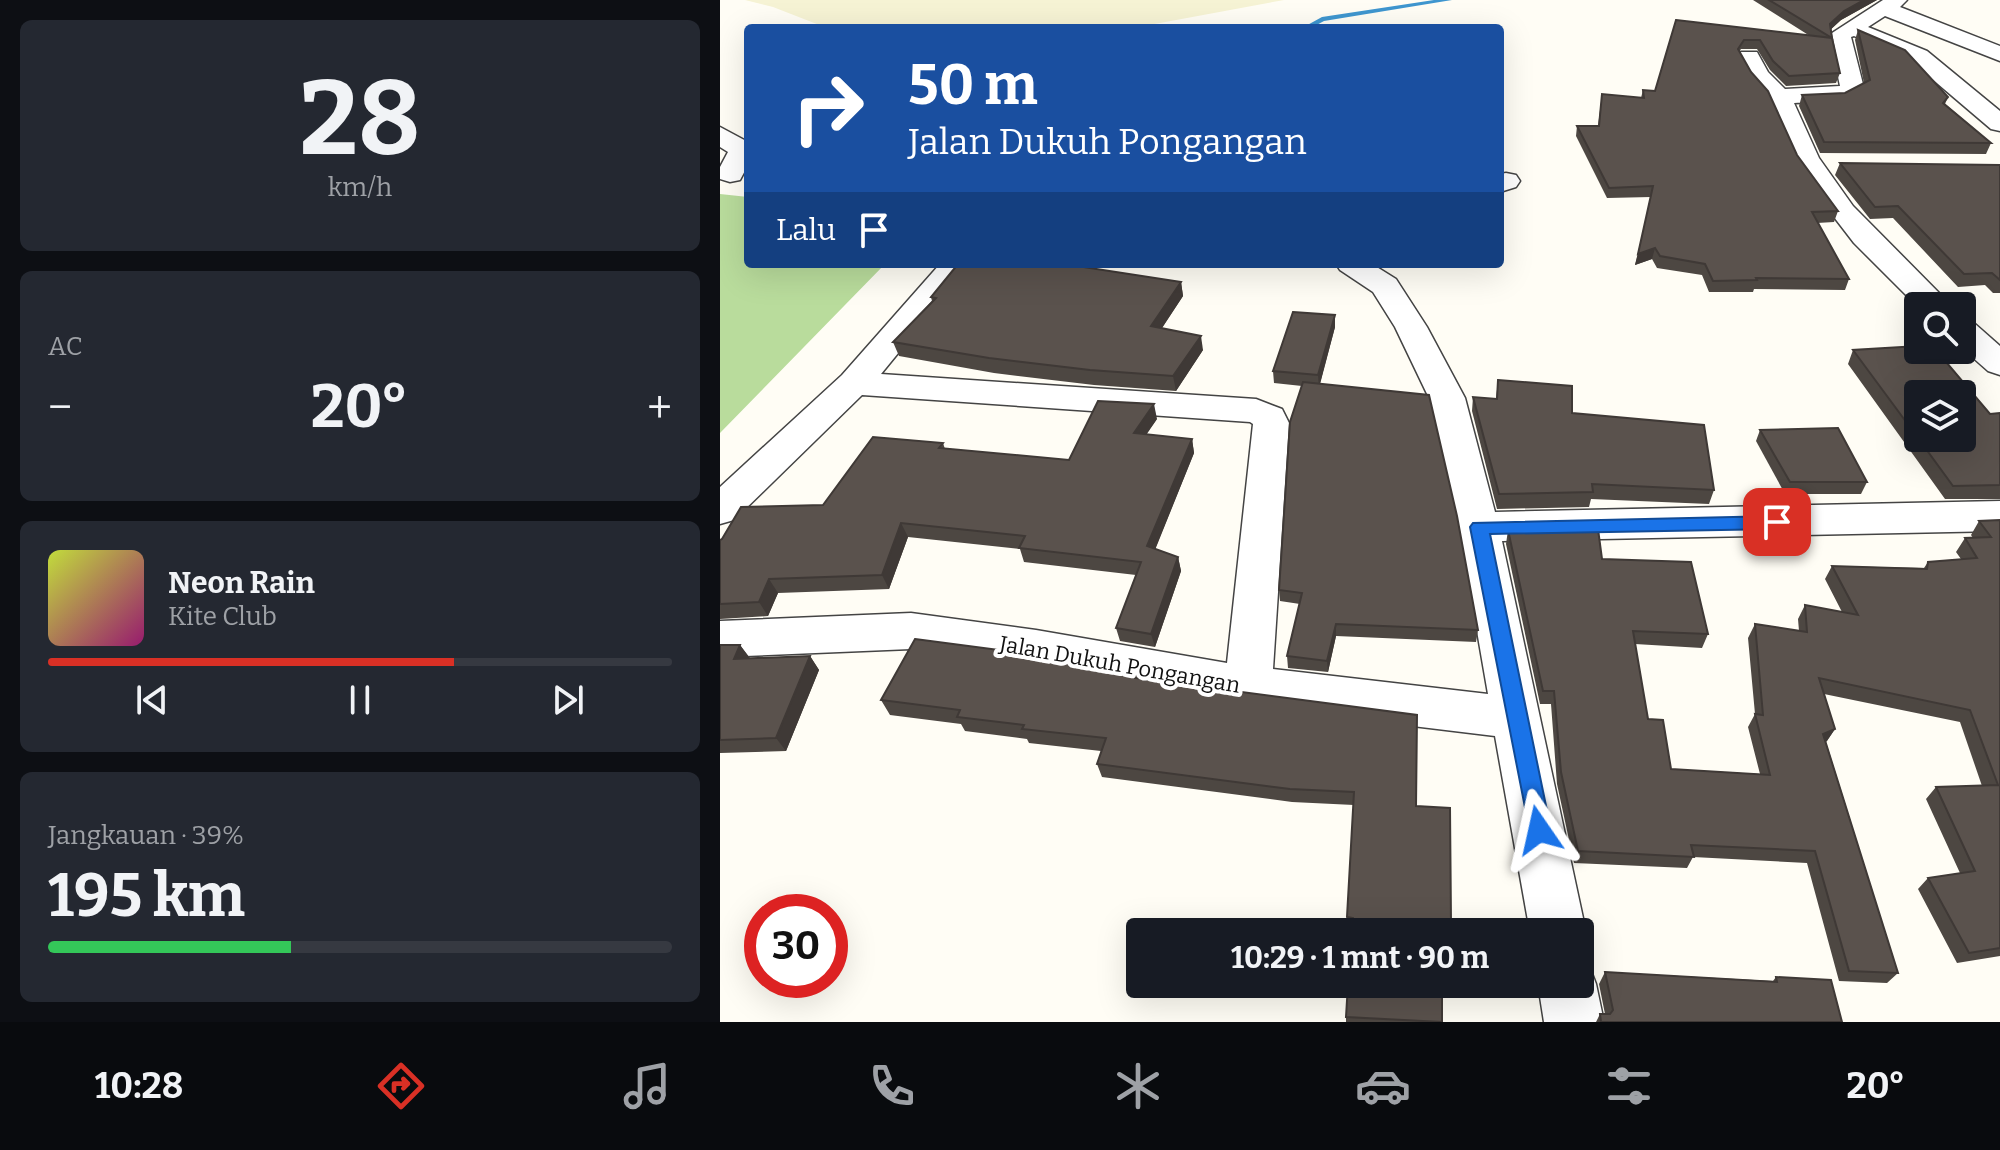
<!DOCTYPE html>
<html lang="id">
<head>
<meta charset="utf-8">
<style>
	:root { --surface:#171b24; --page:#242831; --text:#f1f3f6; --muted:#9ea1a6; --line:#363941; --accent:#d93025 }
	body { margin:0; font-family:Bitter,serif; background:var(--page); color:var(--text); height:100vh; display:flex; flex-direction:column; font-size:30px; white-space:nowrap }
	* { box-sizing:border-box; margin:0 }
	p { font-size:26px; color:var(--muted) }
	.icon { flex:none; width:44px; height:44px; fill:none; stroke:currentColor; stroke-width:2; stroke-linecap:round; stroke-linejoin:round }
	.map { position:relative; flex:1; overflow:hidden }
	.side { display:flex; flex-direction:column; gap:20px; padding:20px; background:#0d0f14; width:720px }
	.side>* { flex:none }
	.hud { position:absolute; left:24px; top:24px; width:760px; height:244px; border-radius:8px; box-shadow:0 8px 32px #0002; background:#1a4fa0; color:#fff; overflow:hidden }
	.fabs { position:absolute; left:1184px; top:292px; display:grid; gap:16px }
	.fabs a { display:grid; place-items:center; width:72px; height:72px; border-radius:8px; background:var(--surface); box-shadow:0 8px 32px #0002; font-size:40px }
	.speed { position:absolute; left:24px; top:894px; display:flex; gap:16px; font-size:40px; font-weight:700; text-align:center }
	.speed>* { display:grid; place-content:center; width:104px; height:104px; border-radius:50%; background:var(--surface); box-shadow:0 8px 32px #0002; line-height:1 }
	.speed .limit { border:12px solid #d22; background:#fff; color:#111 }
	.pin { position:absolute; display:grid; place-items:center; width:68px; height:68px; color:#fff; margin:-34px; border-radius:16px; box-shadow:0 4px 12px #0006 }
	.me { position:absolute; width:88px; margin:-44px; rotate:349deg; stroke-linejoin:round; filter:drop-shadow(0 0 6px #0008) }
	.turn { display:flex; align-items:center; gap:28px; height:168px; padding:0 32px; font-size:36px }
	.turn .icon { width:104px; height:104px; stroke-width:2.5 }
	.turn b { display:block; font-size:56px; line-height:68px }
	.then { display:flex; align-items:center; height:76px; padding:0 32px; background:#0003; gap:16px; font-size:30px }
	.big { font-size:60px; font-weight:700; line-height:1.1 }
	.side .tile { flex:1; display:flex; flex-direction:column; justify-content:center; gap:12px; min-width:0; padding:0 28px; border-radius:12px; background:var(--page) }
	.side .dial { align-items:center; gap:0 }
	.dial b { font-size:104px; line-height:1 }
	.song { display:flex; align-items:center; gap:24px }
	.cover { width:96px; height:96px; border-radius:12px; background:linear-gradient(135deg,hsl(70 70% 55%),hsl(320 70% 35%)) }
	.played { height:8px; border-radius:4px; background:linear-gradient(90deg,var(--accent) 65%,var(--line) 65%) }
	.keys { display:flex; justify-content:space-around; direction:ltr }
	.heat { display:flex; justify-content:space-between; align-items:center; font-size:44px; direction:ltr }
	.charge { height:12px; border-radius:6px; background:linear-gradient(90deg,#34c759 39%,var(--line) 0) }
	.trip { position:absolute; left:406px; top:918px; width:468px; height:80px; border-radius:8px; background:var(--surface); box-shadow:0 8px 32px #0002; font-weight:700; line-height:80px; text-align:center }
	.menu { display:flex; height:128px; justify-content:space-around; align-items:center; background:#090b0e; color:var(--muted) }
	.menu .icon { width:56px; height:56px }
	.menu .on { color:var(--accent) }
	.menu b { font-size:36px; color:var(--text) }
	main { display:flex; flex:1; min-height:0 }
	.map>svg:first-child { display:block }
	.farmland { fill:#f6f3d4 }
	.forest { fill:#b9dc9c }
	.lines { fill:none; stroke-linecap:round; stroke-linejoin:round }
	.stream { fill:#3f96cf; fill-rule:evenodd }
	.minor-casing { stroke:#444; stroke-width:3 }
	.minor { fill:#fff; fill-rule:evenodd }
	.wall { fill:#4d4742 }
	.shaded-wall { fill:#3f3936 }
	.building { fill:#5a524d; stroke:#3f3936; stroke-width:2 }
	.route { fill:#1a73e8; stroke:#114b97; stroke-width:2 }
	.labels { text-anchor:middle; stroke-width:8; stroke-linejoin:round; paint-order:stroke }
	.street-label { font-size:22px; fill:#111; stroke:#fff }
</style>
</head>
<body>
<main>
<section class="side">
<div class="tile dial"><b>28</b><p>km/h</p></div>
<div class="tile"><p>AC</p>
<div class="heat"><a>−</a><b class="big">20°</b><a>+</a></div>
</div>
<div class="tile">
<div class="song"><i class="cover"></i><div><b>Neon Rain</b><p>Kite Club</p></div></div>
<div class="played"></div>
<div class="keys"><svg class="icon" aria-label="previous" viewBox="0 0 24 24"><path d="M18 5L8 12l10 7zM5 5v14"/></svg><svg class="icon" aria-label="pause" viewBox="0 0 24 24"><path d="M8 5v14M16 5v14"/></svg><svg class="icon" aria-label="next" viewBox="0 0 24 24"><path d="M6 5l10 7-10 7zM19 5v14"/></svg></div>
</div>
<div class="tile"><p>Jangkauan · 39%</p><b class="big">195 km</b><div class="charge"></div></div>
</section>
<div class="map">
<svg width="1280" height="1022" viewBox="0 0 1280 1022">
	<rect width="100%" height="100%" fill="#fffdf5"/>
	<path class="farmland" d="M25 0H564L413 28H107L53 7Z"/>
	<path class="forest" d="M0 194 28 197V264H165L0 433Z"/>
	<g class="lines">
		<path class="stream" d="M714 0H732L604 21 591 28H582L602 17Z"/>
		<defs>
			<g id="minor">
				<path d="M1163 0H1187L1180 7 1280 46V61L1165 16 1148 27 1207 51 1280 111V131L1271 129 1191 61 1134 36 1131 37 1144 88C1130 107 1095 102 1074 103L1099 158 1133 206 1232 306 1198 307 1134 243 1094 191 1073 158 1048 99 1030 80 1018 57 1021 52H1037L1048 72 1065 89 1120 86 1109 35Z"/>
				<path d="M0 127 28 142V165L20 180 10 182 0 179V167L8 152 0 147Z"/>
				<path d="M786 173 796 175 800 181 796 187 780 192V174Z"/>
				<path d="M220 264H251L161 374 536 399 562 409 569 423 553 669 768 694 739 527 709 398 675 327 653 292 620 270 616 264H652L676 279 707 327 745 398 775 512 1280 501V531L782 541 866 932 860 947V932H810L775 736 528 706 316 666 191 649 0 657V621L191 613 316 630 507 663 533 424 530 422 142 395 14 520 0 524V487L122 375Z"/>
				<path d="M1242 320 1254 323 1280 346V375L1268 371 1242 348Z"/>
				<path d="M860 960 868 963 876 984 884 1022H824L818 984H860Z"/>
			</g>
		</defs>
		<use href="#minor" class="minor-casing"/>
		<use href="#minor" class="minor"/>
	</g>
	<g class="wall">
		<path d="M1033 0H1157L1121 20 1111 29 1120 73 1116 83 1066 86 1050 70 1037 49H1021L1019 52 1077 155 1118 211 1114 222 1097 223 1129 279 1125 290 1034 289 1033 292H989L982 275 937 268 932 259 915 265 931 197 887 198 856 136 857 126H878L882 94 921 98 923 90 935 91 956 20 1090 36Z"/>
		<path d="M1138 30 1228 97 1225 104 1271 143 1266 154 1100 153 1079 106 1082 95 1125 93 1144 83 1135 40Z"/>
		<path d="M1120 163 1280 165V293H1273L1265 285 1238 287 1173 218 1150 219 1115 175Z"/>
		<path d="M461 282 463 296 442 328 483 350 456 391 374 385 274 373 179 356 173 342 212 301 211 297Z"/>
		<path d="M615 315V327L600 383 758 630 756 642 616 636 608 672 568 668 567 656 580 604 560 601 559 590 582 386 554 383 553 371Z"/>
		<path d="M1133 350 1270 414 1280 413V499H1225L1128 364Z"/>
		<path d="M778 380 852 413 994 490 989 504 871 499 869 507 777 509 752 411 753 397 776 399Z"/>
		<path d="M437 419 426 434 472 439 474 453 435 549 458 557 461 571 435 647 400 641 396 628 416 575 304 562 300 549 188 537 169 589 58 593 48 616 0 619V540L103 505 223 443 225 449 349 460Z"/>
		<path d="M1040 430 1147 482 1141 494H1065L1036 441Z"/>
		<path d="M1280 520V956L1237 963 1198 889 1208 878 1240 873 1206 799 1216 787 1262 786 1240 722 1104 694 1115 729 1106 742 1178 973 1167 983 1119 981 1087 863 973 857 967 868 854 863 837 784 831 704H820L786 544 788 530 882 559 988 634 982 648 915 644 928 719 951 769 1040 774 1028 727 1035 714 1028 638 1035 624 1079 631 1078 619 1085 605 1122 612 1105 579 1112 566 1204 568 1208 562 1241 559 1236 552 1245 538H1253L1251 535 1259 521Z"/>
		<path d="M0 645H20L30 658 90 656 99 670 66 751 0 753Z"/>
		<path d="M416 674 418 679 696 806 731 922 730 932H632V930L628 929 634 805 572 802 382 777 377 764 381 751 309 743 307 739 245 731 241 724 170 715 161 700Z"/>
		<path d="M885 972 1053 981 1056 977 1122 1022H876L880 1014H885L879 984Z"/>
		<path d="M626 1017 722 1022H626Z"/>
	</g>
	<g class="shaded-wall">
		<path d="M1144 0H1157L1121 20 1107 33 1110 24 1124 11Z"/>
		<path d="M935 248 932 259 915 265 918 254Z"/>
		<path d="M461 282 463 296 434 340 431 326Z"/>
		<path d="M615 315V327L599 388 598 375Z"/>
		<path d="M481 336 483 350 456 391 453 376Z"/>
		<path d="M434 404 437 419 418 447 414 433Z"/>
		<path d="M472 439 474 453 431 560 427 546Z"/>
		<path d="M181 523 188 537 169 589 162 575Z"/>
		<path d="M458 557 461 571 435 647 431 634Z"/>
		<path d="M49 579 58 593 48 616 39 602Z"/>
		<path d="M616 624V636L608 672 607 661Z"/>
		<path d="M20 645 30 659H14Z"/>
		<path d="M90 656 99 670 66 751 56 738Z"/>
		<path d="M1115 729 1107 741 1095 746 1103 734Z"/>
	</g>
	<g class="building">
		<path d="M1049 0H1144L1124 11 1110 24 1112 38Z"/>
		<path d="M956 20 1112 38 1120 73 1069 76 1053 61 1040 40H1024L1018 49 1031 72 1048 91 1077 155 1118 211 1092 212 1129 279 1036 278 1037 280 993 281 985 264 940 256 935 248 918 254 933 186 889 188 857 126H879L882 94 924 98 923 90 935 91Z"/>
		<path d="M1138 30 1185 50 1228 97 1223 103 1271 143 1104 142 1082 95 1125 93 1150 80Z"/>
		<path d="M1120 163 1280 165V280L1272 273 1244 274 1178 206 1155 207Z"/>
		<path d="M238 264H344L461 282 431 326 481 336 453 376 370 370 269 358 173 342 216 298 211 297Z"/>
		<path d="M573 312 615 315 598 375 553 371Z"/>
		<path d="M1198 346V350H1216L1270 414 1280 413V485L1233 486 1198 438H1242V394H1198V438L1133 350Z"/>
		<path d="M778 380 852 386V413L984 425 994 490 872 484 873 492 779 494 753 397 777 399Z"/>
		<path d="M583 382 709 395 737 516 758 630 616 624 607 661 567 656 582 593 559 590 570 422Z"/>
		<path d="M378 401 434 404 414 433 472 439 427 546 458 557 431 634 396 628 421 562 299 548 305 536 181 523 162 575 49 579 39 602 0 604V540L2 539 21 507 103 505 153 437 223 443 219 448 349 460Z"/>
		<path d="M1118 428 1147 482H1070L1040 430Z"/>
		<path d="M1280 520V948L1249 953 1208 878 1255 871 1216 787 1278 785 1250 710 1099 678 1115 729 1103 734 1178 973 1129 971 1095 851 971 845 974 857 858 851 841 772 834 691H823L788 530 878 529 882 559 971 562 988 634 913 631 928 719 943 720 951 769 1050 775 1035 714 1043 715 1035 624 1087 632 1085 605 1138 615 1112 566 1207 569 1208 562 1257 558 1245 538 1271 537 1259 521Z"/>
		<path d="M195 639 310 654 416 674 415 678 697 715 696 806 730 808 731 922H722V932H632L633 918 627 917 634 792 570 789 377 764 386 738 302 729 304 725 237 717 240 710 161 700Z"/>
		<path d="M0 645H20L14 659 90 656 56 738 0 740Z"/>
		<path d="M885 972 1057 982 1056 977 1111 980 1122 1022H881L880 1014H890L893 1010Z"/>
		<path d="M628 984H722V1022L626 1017Z"/>
	</g>
	<path class="route" d="M1057 516 1066 522 1057 529 770 534 831 830 828 838 819 842 811 838 750 527 753 523Z"/>
	<g class="labels">
		<g class="street-label">
			<text transform="translate(400 664) rotate(10)" y="8">Jalan Dukuh Pongangan</text>
		</g>
	</g>
</svg>
<div class="fabs">
<a><svg class="icon" aria-label="search" viewBox="0 0 24 24"><circle cx="10" cy="10" r="6"/><path d="M15 15l6 6"/></svg></a>
<a><svg class="icon" aria-label="layers" viewBox="0 0 24 24"><path d="M12 4l9 5-9 5-9-5zM3 14l9 5 9-5"/></svg></a>
</div>
<div class="speed"><div class="limit">30</div></div>
<div class="pin" style="left:1057px;top:522px;background:#d93025"><svg class="icon" aria-label="arrive" viewBox="0 0 24 24"><path d="M6 21V4h12l-3 4 3 4H6"/></svg></div>
<svg class="me" style="left:819px;top:830px" viewBox="-20 -20 40 40"><path d="M0-17L14 15 0 8-14 15z" fill="#1a73e8" stroke="#fff" stroke-width="4"/></svg>
<div class="trip">10:29 · 1 mnt · 90 m</div>
<div class="hud">
<div class="turn"><svg class="icon" aria-label="right" viewBox="0 0 24 24"><path d="M7 20v-9h11M14 6l5 5-5 5"/></svg><div><b>50 m</b>Jalan Dukuh Pongangan</div></div>
<div class="then">Lalu<svg class="icon" aria-label="arrive" viewBox="0 0 24 24"><path d="M6 21V4h12l-3 4 3 4H6"/></svg></div>
</div>
</div>
</main>
<nav class="menu">
<b>10:28</b>
<svg class="icon on" aria-label="directions" viewBox="0 0 24 24"><path d="M12 3l9 9-9 9-9-9zM9 14v-3h6M13 9l2 2-2 2"/></svg>
<svg class="icon" aria-label="music" viewBox="0 0 24 24"><path d="M9 18V5l10-2v13"/><circle cx="6" cy="18" r="3"/><circle cx="16" cy="16" r="3"/></svg>
<svg class="icon" aria-label="phone" viewBox="0 0 24 24"><path d="M5 4h4l2 5-3 2q2 4 5 5l2-3 5 2v4C11 20 4 13 5 4z"/></svg>
<svg class="icon" aria-label="climate" viewBox="0 0 24 24"><path d="M12 3v18M4 7l16 10M4 17L20 7"/></svg>
<svg class="icon" aria-label="car" viewBox="0 0 24 24"><path d="M5 17H2v-5l4-1 3-4h7l3 4 3 1v5h-3M9 17h6M6 11h13"/><circle cx="7" cy="17" r="2"/><circle cx="17" cy="17" r="2"/></svg>
<svg class="icon" aria-label="filters" viewBox="0 0 24 24"><path d="M4 7h16M4 17h16"/><circle cx="9" cy="7" r="2"/><circle cx="15" cy="17" r="2"/></svg>
<b>20°</b>
</nav>
</body>
</html>
